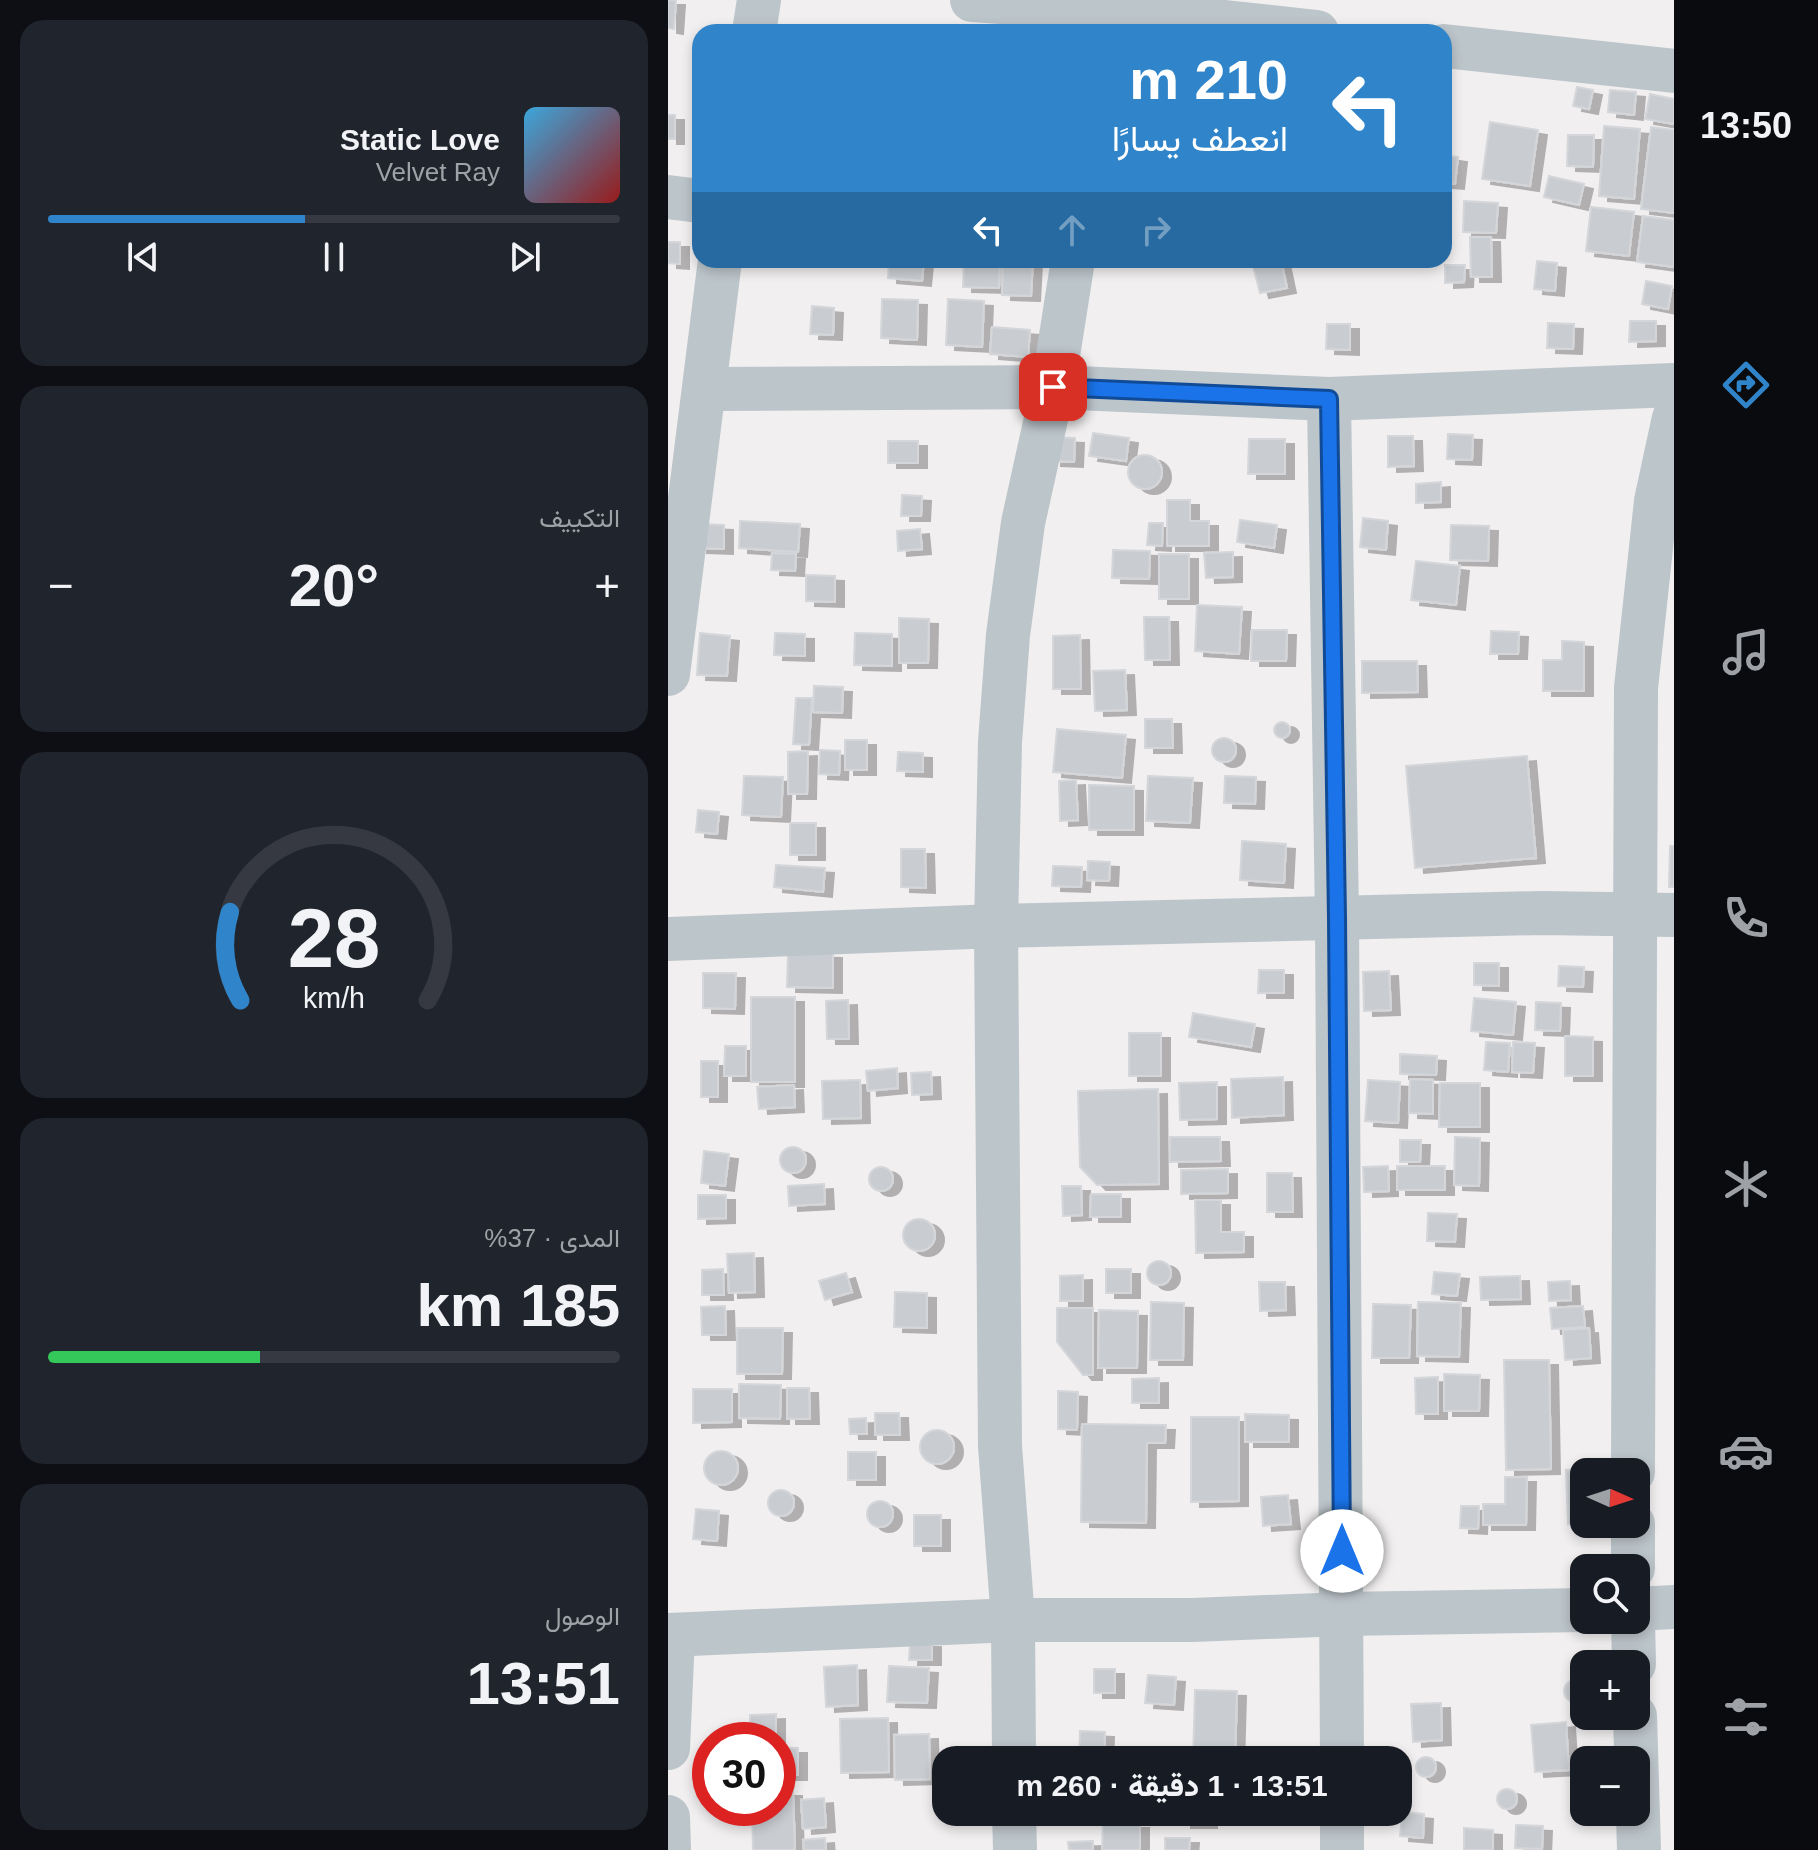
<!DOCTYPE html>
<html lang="ar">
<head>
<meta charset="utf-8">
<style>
	:root { --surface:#171b24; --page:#20242c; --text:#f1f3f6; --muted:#9ea1a6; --line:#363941; --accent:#3085ca }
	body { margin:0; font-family:Helvetica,Vazirmatn,sans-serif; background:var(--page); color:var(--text); direction:rtl; height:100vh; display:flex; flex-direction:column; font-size:30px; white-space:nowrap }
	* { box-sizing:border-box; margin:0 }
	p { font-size:26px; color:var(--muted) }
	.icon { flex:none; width:44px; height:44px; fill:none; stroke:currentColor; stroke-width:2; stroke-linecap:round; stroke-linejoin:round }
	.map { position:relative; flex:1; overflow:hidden; direction:ltr }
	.side { display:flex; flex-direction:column; gap:20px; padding:20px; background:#0d0f14; width:668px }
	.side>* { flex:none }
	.top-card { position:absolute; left:24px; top:24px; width:760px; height:244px; border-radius:24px; box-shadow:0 4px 12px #0003; direction:rtl; background:#3085ca; color:#fff; overflow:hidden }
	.needle { width:52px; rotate:93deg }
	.tools { position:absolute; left:902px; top:1458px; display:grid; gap:16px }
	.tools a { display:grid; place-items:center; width:80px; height:80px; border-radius:16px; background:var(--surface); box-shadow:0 4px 12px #0003; font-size:40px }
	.speed { position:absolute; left:24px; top:1722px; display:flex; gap:16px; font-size:40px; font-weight:700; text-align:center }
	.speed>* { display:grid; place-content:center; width:104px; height:104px; border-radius:50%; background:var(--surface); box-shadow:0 4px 12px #0003; line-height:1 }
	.speed .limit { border:12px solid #d22; background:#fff; color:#111 }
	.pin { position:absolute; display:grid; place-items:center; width:68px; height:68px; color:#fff; margin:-34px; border-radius:16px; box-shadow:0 4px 12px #0006 }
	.me { position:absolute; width:88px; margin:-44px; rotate:0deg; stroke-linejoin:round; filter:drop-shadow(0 0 6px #0008) }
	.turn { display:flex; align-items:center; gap:28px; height:168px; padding:0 32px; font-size:36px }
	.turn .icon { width:104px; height:104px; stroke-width:2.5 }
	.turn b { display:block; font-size:56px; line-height:68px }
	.lanes { display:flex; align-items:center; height:76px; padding:0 32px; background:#0003; justify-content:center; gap:40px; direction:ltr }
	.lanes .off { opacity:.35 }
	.big { font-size:60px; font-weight:800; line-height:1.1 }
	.side .tile { flex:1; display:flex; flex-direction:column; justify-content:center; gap:12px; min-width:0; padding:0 28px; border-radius:24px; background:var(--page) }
	.side .dial { align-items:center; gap:0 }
	.dial svg { height:208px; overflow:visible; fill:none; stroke:var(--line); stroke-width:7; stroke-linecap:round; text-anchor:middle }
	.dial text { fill:var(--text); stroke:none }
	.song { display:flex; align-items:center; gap:24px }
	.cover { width:96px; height:96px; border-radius:12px; background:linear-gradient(135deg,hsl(200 70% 55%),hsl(0 70% 35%)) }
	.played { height:8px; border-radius:4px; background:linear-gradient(90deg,var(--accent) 45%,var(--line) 45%) }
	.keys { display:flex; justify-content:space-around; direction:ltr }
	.heat { display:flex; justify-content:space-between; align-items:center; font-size:44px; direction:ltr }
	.charge { height:12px; border-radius:6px; background:linear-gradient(90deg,#34c759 37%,var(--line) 0) }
	.trip { position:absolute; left:264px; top:1746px; width:480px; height:80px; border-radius:24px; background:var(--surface); box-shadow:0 4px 12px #0003; font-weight:800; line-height:80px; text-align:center; direction:rtl }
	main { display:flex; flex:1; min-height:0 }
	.tabs { display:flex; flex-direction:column; width:144px; justify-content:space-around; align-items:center; background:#090b0e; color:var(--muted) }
	.tabs .icon { width:56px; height:56px }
	.tabs .on { color:var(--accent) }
	.tabs b { font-size:36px; color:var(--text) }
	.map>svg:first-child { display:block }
	.building { fill:#c9cdd1; stroke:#d4d6da; stroke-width:2; filter:url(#shadow) }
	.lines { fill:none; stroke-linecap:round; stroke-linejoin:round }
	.minor { stroke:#bcc5ca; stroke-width:44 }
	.route-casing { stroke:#114b97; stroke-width:20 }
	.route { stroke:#1a73e8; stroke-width:14 }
</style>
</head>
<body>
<main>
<nav class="tabs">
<b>13:50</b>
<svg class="icon on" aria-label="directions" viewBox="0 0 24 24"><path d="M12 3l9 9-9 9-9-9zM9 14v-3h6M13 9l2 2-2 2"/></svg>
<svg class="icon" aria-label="music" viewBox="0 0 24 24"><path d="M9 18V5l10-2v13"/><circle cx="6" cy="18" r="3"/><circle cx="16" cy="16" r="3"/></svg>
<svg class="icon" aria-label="phone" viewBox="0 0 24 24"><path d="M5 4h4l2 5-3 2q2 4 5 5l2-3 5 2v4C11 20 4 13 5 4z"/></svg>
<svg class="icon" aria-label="climate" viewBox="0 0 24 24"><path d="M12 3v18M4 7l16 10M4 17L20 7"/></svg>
<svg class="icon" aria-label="car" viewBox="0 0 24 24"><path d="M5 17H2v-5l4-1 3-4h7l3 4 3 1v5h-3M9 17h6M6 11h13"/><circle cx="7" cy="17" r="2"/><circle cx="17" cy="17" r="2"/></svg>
<svg class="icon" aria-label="filters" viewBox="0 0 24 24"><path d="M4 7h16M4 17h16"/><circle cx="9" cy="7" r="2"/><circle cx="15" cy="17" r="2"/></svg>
</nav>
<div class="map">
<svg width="1006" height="1850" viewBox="0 0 1006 1850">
	<defs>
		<filter id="shadow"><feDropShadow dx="9" dy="5" stdDeviation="0" flood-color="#0004"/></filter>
	</defs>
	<rect width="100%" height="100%" fill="#f1efef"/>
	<g class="building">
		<path d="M0 0H8L6 29 0 28Z"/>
		<path d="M909 87 925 90 921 109 905 106Z"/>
		<path d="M942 90 968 92 966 115 940 112Z"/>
		<path d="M982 94 1006 99V124L977 119Z"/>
		<rect x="0" y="115" width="7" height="24"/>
		<path d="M822 122 870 130 862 186 814 179Z"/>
		<path d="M936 126 972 129 966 199 931 196Z"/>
		<path d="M983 127 1006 130V213L973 209Z"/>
		<path d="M900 135H926L925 167 899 166Z"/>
		<path d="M776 155 790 157 787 184 776 183Z"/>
		<path d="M881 176 916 184 911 205 876 197Z"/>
		<path d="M796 201 830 203 828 233 795 232Z"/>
		<path d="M923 207 966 212 961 256 918 251Z"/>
		<path d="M975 216 1006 220V267L969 262Z"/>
		<path d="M802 237H823L824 277H803Z"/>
		<path d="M0 242H12V264L0 263Z"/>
		<path d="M221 260H256L254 281 220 278Z"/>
		<path d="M296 260H332L331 288 295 287Z"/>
		<path d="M335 260H365L363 296 334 295Z"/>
		<path d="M613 260 619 288 592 293 585 266Z"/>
		<path d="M869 261 889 263 887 291 866 289Z"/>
		<path d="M777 265H797L796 282 777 283Z"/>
		<path d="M978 281 1004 286 1000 309 974 304Z"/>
		<path d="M214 299 250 300 249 340 213 338Z"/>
		<path d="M280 299 316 301 314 347 278 345Z"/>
		<path d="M144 306 166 308 165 335 142 334Z"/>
		<path d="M962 321H988V341L961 342Z"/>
		<path d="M880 323 906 324 905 349 879 348Z"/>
		<path d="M659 324H682V350L658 349Z"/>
		<path d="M324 327 362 330 360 357 322 354Z"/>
		<path d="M425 433 461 438 458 461 421 456Z"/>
		<path d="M780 434 805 435 804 460 779 459Z"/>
		<path d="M720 436H745L746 466 720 467Z"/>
		<path d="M385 437 407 438 406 462 384 461Z"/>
		<path d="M581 439H617V474H580Z"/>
		<rect x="220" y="441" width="30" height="22"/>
		<circle cx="477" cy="472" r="17"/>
		<path d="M773 482V502L748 503V484Z"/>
		<path d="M234 495 254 496 253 516H233Z"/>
		<path d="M499 500H522V521H541V546H499Z"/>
		<path d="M695 518 720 521 718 550 692 547Z"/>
		<path d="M572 520 609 525 606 548 569 542Z"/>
		<path d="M72 521 132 524 130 552 71 548Z"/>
		<path d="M481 523H495L494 546 479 545Z"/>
		<path d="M31 524 56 525V549L30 548Z"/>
		<path d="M783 525 821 526 820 561 782 560Z"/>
		<path d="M252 529 254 549 230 551 229 531Z"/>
		<path d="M445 550 482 551 481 579 444 578Z"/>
		<path d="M565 552V577L538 578 536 553Z"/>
		<path d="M104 553 128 554 127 571 103 570Z"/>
		<rect x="491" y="554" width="30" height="45"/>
		<path d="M748 561 792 566 788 605 743 600Z"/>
		<path d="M138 575 167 576V602L138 601Z"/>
		<path d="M529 605 574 607 571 654 527 651Z"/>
		<path d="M476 617H501L502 660H477Z"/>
		<path d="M231 618 261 619 260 663H231Z"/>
		<path d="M584 630H619L618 661H583Z"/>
		<path d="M823 631 851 632 850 654H822Z"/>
		<path d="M32 633 62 636 59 676 29 675Z"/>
		<path d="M107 633 137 634V656L106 655Z"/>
		<path d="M187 633 224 634V666L186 665Z"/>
		<path d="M412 635 413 689H385V636Z"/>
		<path d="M894 641 916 642V691H875V660H894Z"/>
		<path d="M694 661H749L750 692 694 693Z"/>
		<path d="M457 670 459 710 427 711 425 671Z"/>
		<path d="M146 686 175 687 174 713 145 712Z"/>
		<path d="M128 698H144L141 745 125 744Z"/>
		<path d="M477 719H504L505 748H477Z"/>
		<circle cx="614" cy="730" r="8"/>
		<path d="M389 729 458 735 454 778 385 772Z"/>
		<circle cx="556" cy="750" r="12"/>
		<rect x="177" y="740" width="22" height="30"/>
		<path d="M152 750 172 751 171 775 151 774Z"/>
		<path d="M140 751 139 794H120V752Z"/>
		<path d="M230 752 255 753V772L229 771Z"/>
		<path d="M859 756 868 858 747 868 738 766Z"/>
		<path d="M76 776 115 777 113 817 74 815Z"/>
		<path d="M480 776 525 778 522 823 478 821Z"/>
		<path d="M557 776 588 777 587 804 556 803Z"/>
		<path d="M408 780 410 820 392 821 391 781Z"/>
		<path d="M421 785 466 786V830H421Z"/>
		<path d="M30 810 51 812 49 834 28 832Z"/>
		<rect x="122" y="823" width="26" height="32"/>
		<path d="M574 841 618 844 616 883 572 880Z"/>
		<path d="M1002 846H1006V887H1001Z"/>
		<path d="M233 849H257L258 888 233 887Z"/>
		<path d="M420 861 442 862 441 881 419 880Z"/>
		<path d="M108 865 157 868 155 892 106 887Z"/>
		<path d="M385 866 414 867 413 887 384 886Z"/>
		<path d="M120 952 165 953V988L119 987Z"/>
		<path d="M806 963H831V986L806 985Z"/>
		<path d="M891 966 916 967 915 987 890 986Z"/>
		<path d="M591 970H616V993H590Z"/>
		<path d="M721 971 723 1010 696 1011 695 972Z"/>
		<path d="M35 973H68L67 1009 35 1008Z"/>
		<rect x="83" y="997" width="44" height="85"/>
		<path d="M806 998 848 1002 845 1035 803 1031Z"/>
		<path d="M180 1000 181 1039H159L158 1001Z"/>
		<path d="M868 1002 893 1003 892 1031 867 1030Z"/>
		<path d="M525 1013 587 1024 583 1047 521 1037Z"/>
		<rect x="461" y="1033" width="32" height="43"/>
		<path d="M897 1036 925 1037V1076H897Z"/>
		<path d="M818 1042 842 1043 840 1072 816 1070Z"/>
		<path d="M845 1042 867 1043 865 1073 844 1072Z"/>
		<path d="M57 1046H78V1076H56Z"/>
		<path d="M732 1054 769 1056 768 1075 732 1074Z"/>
		<rect x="33" y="1061" width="17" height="36"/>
		<path d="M229 1068 230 1088 200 1091 198 1071Z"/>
		<path d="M263 1072 264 1094 244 1095 243 1073Z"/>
		<path d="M615 1077 616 1115 564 1118 563 1079Z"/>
		<path d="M742 1079 765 1080V1114L741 1113Z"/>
		<path d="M192 1080 193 1118 155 1119 154 1081Z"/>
		<path d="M700 1080 732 1082 730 1123 697 1121Z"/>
		<path d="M549 1082V1119L512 1120 511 1083Z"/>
		<path d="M772 1083H812V1127H771Z"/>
		<path d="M126 1085 127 1107 91 1109 89 1087Z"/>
		<path d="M490 1089 491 1184 429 1185 412 1167 410 1091Z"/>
		<path d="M502 1137H552L553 1161 502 1162Z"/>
		<path d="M787 1137 812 1138 811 1186 786 1185Z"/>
		<path d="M732 1140H753L752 1162H732Z"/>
		<circle cx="125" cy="1160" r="13"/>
		<path d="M36 1151 61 1154 57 1186 33 1183Z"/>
		<path d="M720 1166 721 1191 696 1192 695 1167Z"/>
		<rect x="729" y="1166" width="48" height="24"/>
		<circle cx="213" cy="1179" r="12"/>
		<path d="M560 1169V1193L513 1194V1170Z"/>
		<path d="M599 1173H624L625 1212H599Z"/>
		<path d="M156 1184 157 1204 121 1206 120 1186Z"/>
		<path d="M394 1186H413L414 1215 395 1216Z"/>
		<path d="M423 1194H453V1217H422Z"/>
		<path d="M30 1195H58V1218L30 1219Z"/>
		<path d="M527 1200H553V1232H576V1252L528 1253Z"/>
		<path d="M760 1213 789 1214 787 1242 759 1241Z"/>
		<circle cx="251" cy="1235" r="16"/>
		<path d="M86 1253 87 1292 61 1293 59 1254Z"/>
		<circle cx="491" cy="1273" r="12"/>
		<path d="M55 1269 56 1295H34V1270Z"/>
		<rect x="438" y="1269" width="25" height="24"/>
		<path d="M766 1272 792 1274 789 1296 764 1294Z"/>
		<path d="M178 1273 184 1292 157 1300 151 1281Z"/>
		<path d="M415 1275V1301H392V1276Z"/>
		<path d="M852 1276 853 1299 813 1300 812 1277Z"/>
		<path d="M902 1281 903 1300 881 1301 880 1282Z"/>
		<path d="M591 1282H617L618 1310 592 1311Z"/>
		<path d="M227 1292 259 1293V1328L226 1327Z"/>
		<path d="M483 1302 516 1303 515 1360H482Z"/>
		<path d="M750 1302 793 1303 791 1357 749 1356Z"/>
		<path d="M705 1304 743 1305 741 1358H704Z"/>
		<path d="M57 1306 58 1335H34L33 1307Z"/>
		<path d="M915 1306 917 1327 884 1329 882 1308Z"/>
		<path d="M389 1308H425V1375H415L389 1342Z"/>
		<path d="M431 1310 470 1311 469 1368H430Z"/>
		<path d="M69 1328H115L114 1374H69Z"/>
		<path d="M921 1328 923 1358 897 1360 895 1330Z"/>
		<path d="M836 1360H881L883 1469 838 1470Z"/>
		<path d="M776 1374 812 1375 811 1411H776Z"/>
		<path d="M770 1377V1414H748L747 1378Z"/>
		<path d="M491 1378V1403H464V1379Z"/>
		<path d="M71 1384 113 1385 112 1419 71 1418Z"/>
		<path d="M119 1388H141L142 1419H119Z"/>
		<path d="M25 1389H64V1422L25 1423Z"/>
		<path d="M390 1391 410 1392 409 1430 390 1429Z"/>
		<path d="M207 1413H231L232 1435H207Z"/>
		<path d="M577 1414 621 1415V1442H577Z"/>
		<path d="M523 1417H571V1501L523 1502Z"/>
		<path d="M198 1418 199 1434H182L181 1419Z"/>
		<path d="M414 1424 498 1425 497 1443H479L478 1523 413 1522Z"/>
		<circle cx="269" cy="1447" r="17"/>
		<circle cx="53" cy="1468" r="17"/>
		<rect x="180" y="1452" width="28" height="28"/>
		<path d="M925 1469V1472H916V1523L900 1524 898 1470Z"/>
		<path d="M837 1477H859L858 1525H815V1504H837Z"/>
		<circle cx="113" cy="1503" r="13"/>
		<path d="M620 1495 623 1524 595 1526 593 1497Z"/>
		<circle cx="212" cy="1514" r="13"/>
		<path d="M793 1506H811L810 1529 792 1528Z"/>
		<path d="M28 1509 51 1511 49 1541 25 1539Z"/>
		<rect x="246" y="1515" width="27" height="31"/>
		<path d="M242 1642H264V1660H241Z"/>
		<path d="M189 1665 190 1705 158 1707 156 1667Z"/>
		<path d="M221 1666 261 1668 259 1703 219 1702Z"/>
		<rect x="426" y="1669" width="21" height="24"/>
		<path d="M480 1675 508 1677 506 1705 477 1703Z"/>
		<circle cx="907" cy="1691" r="11"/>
		<path d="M527 1690 569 1691 567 1760H525Z"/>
		<path d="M773 1703 774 1740 745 1742 743 1704Z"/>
		<path d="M108 1714V1740H82V1715Z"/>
		<path d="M220 1718 221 1772 173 1773 172 1719Z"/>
		<path d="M898 1722 901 1770 867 1772 863 1725Z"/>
		<path d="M412 1731 437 1732 436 1760H411Z"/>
		<path d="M261 1734 262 1779 227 1780 226 1735Z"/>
		<rect x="110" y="1748" width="20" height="27"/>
		<rect x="597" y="1754" width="22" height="6"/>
		<circle cx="758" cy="1767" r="10"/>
		<path d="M38 1760H42V1802H36Z"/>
		<circle cx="839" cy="1799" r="10"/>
		<path d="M110 1791H125L127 1850H85L84 1808H110Z"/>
		<path d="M156 1798 158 1827 135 1829 133 1800Z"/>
		<rect x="453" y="1812" width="23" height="5"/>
		<rect x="514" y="1812" width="26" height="11"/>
		<path d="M734 1812 756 1814 755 1838 732 1836Z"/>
		<path d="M435 1823H472V1850H434Z"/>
		<path d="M848 1825 875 1826 874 1849 847 1848Z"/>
		<path d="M796 1828 825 1830V1850H796Z"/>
		<path d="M157 1838 158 1850H136L135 1840Z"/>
		<path d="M497 1838H522L521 1850H497Z"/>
		<path d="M425 1841V1850H401L400 1842Z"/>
	</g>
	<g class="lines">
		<g class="minor">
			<path d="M304 0 445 10 649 32"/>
			<path d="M86 32 91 0"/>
			<path d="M776 46 1006 71"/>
			<path d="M0 197 32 201"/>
			<path d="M36 389 385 387 661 399 1006 385"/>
			<path d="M661 399 669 918 674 1760"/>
			<path d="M0 674 52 260"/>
			<path d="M0 939 328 926 873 913 1006 915"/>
			<path d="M965 1472 968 688 988 501 1006 418"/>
			<path d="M965 1568V1524"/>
			<path d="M968 1609 1006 1607"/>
			<path d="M965 1620 966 1664"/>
			<path d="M0 1635 345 1620H525L674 1614 916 1610"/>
			<path d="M967 1716 971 1850"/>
			<path d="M0 1748 5 1636"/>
			<path d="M346 1760 345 1620 332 1446 328 926 332 742 340 635 355 523 385 387 405 260"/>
			<path d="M346 1812 347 1850"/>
			<path d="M674 1812V1850"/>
			<path d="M0 1817 1 1850"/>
		</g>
	</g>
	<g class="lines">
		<defs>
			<path id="route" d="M385 387 661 399 669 918 674 1551"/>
		</defs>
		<use href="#route" class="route-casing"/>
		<use href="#route" class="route"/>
	</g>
</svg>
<div class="tools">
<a><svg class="needle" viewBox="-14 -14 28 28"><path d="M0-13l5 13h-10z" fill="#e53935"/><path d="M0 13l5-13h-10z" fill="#9ea1a6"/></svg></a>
<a><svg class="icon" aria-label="search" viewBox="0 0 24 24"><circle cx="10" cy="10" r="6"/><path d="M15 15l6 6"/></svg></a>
<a>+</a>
<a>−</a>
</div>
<div class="speed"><div class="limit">30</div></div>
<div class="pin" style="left:385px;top:387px;background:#d93025"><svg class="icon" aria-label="arrive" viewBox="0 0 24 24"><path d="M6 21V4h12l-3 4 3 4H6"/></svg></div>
<svg class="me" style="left:674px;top:1551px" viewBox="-20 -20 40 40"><circle r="19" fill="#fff"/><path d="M0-13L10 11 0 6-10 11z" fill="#1a73e8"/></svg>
<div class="trip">13:51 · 1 دقيقة · 260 m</div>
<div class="top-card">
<div class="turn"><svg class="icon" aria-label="left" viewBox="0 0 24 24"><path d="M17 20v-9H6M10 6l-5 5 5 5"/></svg><div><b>210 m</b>انعطف يسارًا</div></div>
<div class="lanes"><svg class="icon" aria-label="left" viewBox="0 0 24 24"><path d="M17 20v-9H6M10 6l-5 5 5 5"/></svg><svg class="icon off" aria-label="ahead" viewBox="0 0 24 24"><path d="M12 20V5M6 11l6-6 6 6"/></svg><svg class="icon off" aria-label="right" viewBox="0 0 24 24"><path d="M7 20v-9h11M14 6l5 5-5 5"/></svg></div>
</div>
</div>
<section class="side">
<div class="tile">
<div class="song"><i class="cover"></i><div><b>Static Love</b><p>Velvet Ray</p></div></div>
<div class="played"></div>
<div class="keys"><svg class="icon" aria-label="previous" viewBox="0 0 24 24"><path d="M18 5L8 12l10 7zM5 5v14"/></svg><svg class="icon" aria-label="pause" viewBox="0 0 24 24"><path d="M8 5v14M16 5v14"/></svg><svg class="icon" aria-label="next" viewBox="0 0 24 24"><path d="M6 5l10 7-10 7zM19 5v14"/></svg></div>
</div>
<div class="tile"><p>التكييف</p>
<div class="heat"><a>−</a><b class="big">20°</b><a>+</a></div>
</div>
<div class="tile dial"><svg viewBox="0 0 100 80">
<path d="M14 69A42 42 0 1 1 86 69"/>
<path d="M14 69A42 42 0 0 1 10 35" stroke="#3085ca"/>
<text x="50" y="56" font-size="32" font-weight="700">28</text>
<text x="50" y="72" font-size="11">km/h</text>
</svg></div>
<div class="tile"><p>المدى · 37%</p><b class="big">185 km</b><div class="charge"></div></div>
<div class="tile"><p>الوصول</p><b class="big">13:51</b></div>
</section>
</main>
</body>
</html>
